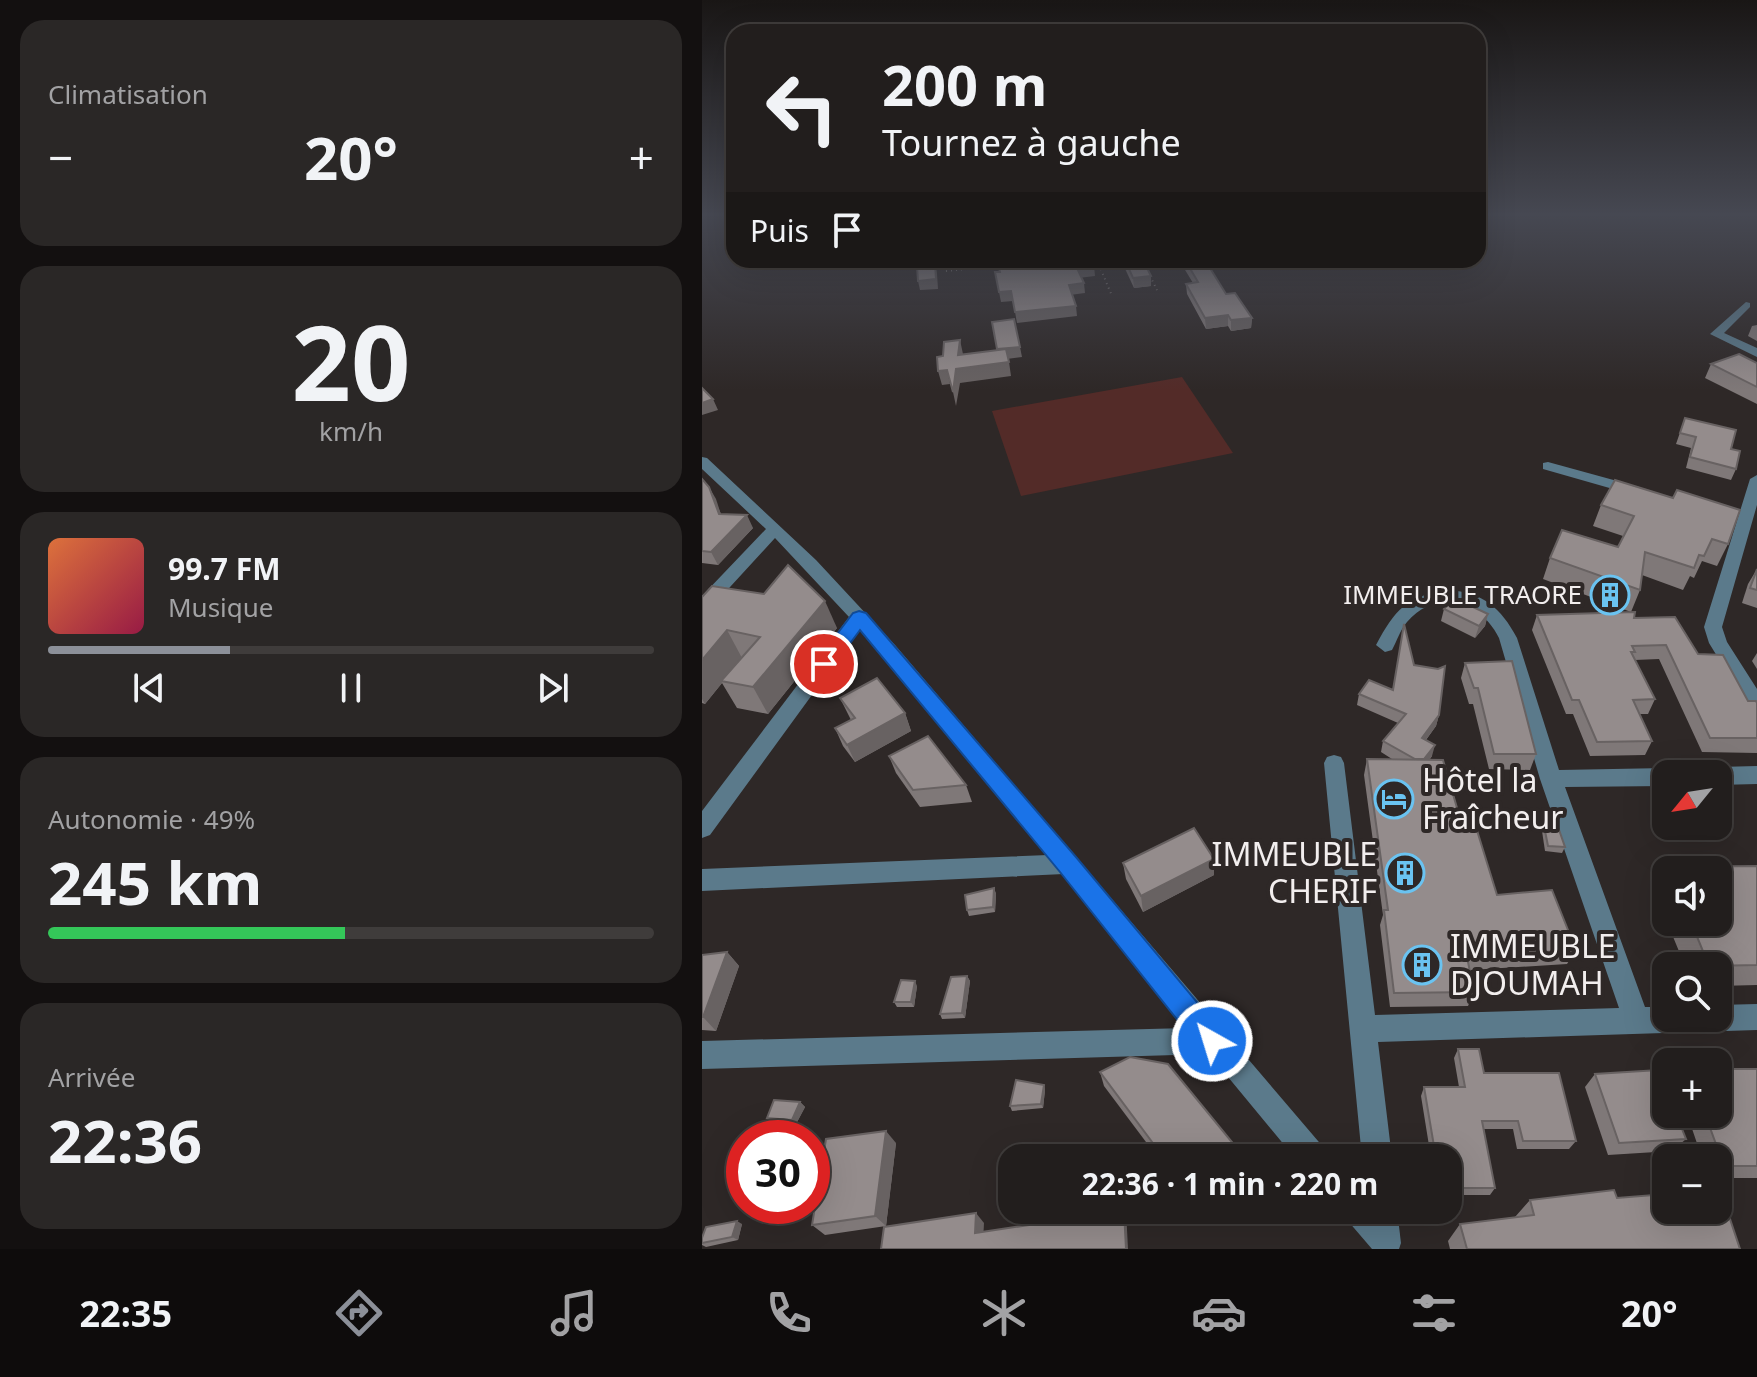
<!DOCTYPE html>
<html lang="fr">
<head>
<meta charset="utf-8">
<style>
	:root { --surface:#221e1d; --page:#2a2726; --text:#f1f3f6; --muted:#a2a2a4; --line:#3f3c3b; --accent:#8c9099 }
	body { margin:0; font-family:"Noto Sans",sans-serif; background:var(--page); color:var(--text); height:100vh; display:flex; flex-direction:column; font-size:30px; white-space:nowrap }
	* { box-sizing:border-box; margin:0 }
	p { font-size:26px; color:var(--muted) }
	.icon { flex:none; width:44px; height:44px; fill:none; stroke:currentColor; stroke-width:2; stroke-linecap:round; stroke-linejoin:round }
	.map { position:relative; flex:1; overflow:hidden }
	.sheet { display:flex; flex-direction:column; gap:20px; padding:20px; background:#131010; width:702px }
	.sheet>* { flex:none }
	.top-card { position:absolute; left:24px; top:24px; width:760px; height:244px; border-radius:24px; box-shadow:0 8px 32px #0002,0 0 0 2px var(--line); background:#221e1d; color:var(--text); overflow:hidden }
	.needle { width:52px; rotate:240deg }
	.fabs { position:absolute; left:950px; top:760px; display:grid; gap:16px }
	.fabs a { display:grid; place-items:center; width:80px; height:80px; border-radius:16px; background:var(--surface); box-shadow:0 8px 32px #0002,0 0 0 2px var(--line); font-size:40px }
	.speed { position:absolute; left:24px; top:1120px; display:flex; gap:16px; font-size:40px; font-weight:700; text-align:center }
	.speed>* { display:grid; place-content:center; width:104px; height:104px; border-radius:50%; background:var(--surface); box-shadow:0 8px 32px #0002,0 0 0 2px var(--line); line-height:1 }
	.speed .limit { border:12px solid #d22; background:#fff; color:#111 }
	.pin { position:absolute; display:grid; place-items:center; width:68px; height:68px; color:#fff; margin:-34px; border:4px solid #fff; border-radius:50%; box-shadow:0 2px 8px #0007 }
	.me { position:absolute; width:88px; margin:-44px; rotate:321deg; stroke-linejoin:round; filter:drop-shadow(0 0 6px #0008) }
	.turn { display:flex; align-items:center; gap:28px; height:168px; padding:0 24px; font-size:36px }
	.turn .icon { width:104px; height:104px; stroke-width:2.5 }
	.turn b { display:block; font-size:56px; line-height:68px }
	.then { display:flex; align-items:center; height:76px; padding:0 24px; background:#0003; gap:16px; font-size:30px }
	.big { font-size:60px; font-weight:700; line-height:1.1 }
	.sheet .tile { flex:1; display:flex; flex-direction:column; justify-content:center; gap:12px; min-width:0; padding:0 28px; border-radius:24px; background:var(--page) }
	.sheet .dial { align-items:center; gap:0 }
	.dial b { font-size:104px; line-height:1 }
	.song { display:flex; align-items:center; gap:24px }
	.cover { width:96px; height:96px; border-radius:12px; background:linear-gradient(135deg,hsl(20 70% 55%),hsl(340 70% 35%)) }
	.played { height:8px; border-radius:4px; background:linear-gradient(90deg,var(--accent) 30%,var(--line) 30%) }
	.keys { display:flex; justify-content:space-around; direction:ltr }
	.heat { display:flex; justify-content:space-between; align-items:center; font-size:44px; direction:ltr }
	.charge { height:12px; border-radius:6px; background:linear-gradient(90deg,#34c759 49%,var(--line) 0) }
	.trip { position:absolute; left:296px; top:1144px; width:464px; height:80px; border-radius:24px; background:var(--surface); box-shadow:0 8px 32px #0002,0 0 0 2px var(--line); font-weight:700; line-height:80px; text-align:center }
	.menu { display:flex; height:128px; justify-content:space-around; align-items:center; background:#0e0c0c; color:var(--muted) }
	.menu .icon { width:56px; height:56px }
	.menu .on { color:var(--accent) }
	.menu b { font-size:36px; color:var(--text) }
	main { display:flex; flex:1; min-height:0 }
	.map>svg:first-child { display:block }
	.green { fill:#532b28 }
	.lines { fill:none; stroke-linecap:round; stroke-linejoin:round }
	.path { stroke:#827d7c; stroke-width:2; stroke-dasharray:1 4; stroke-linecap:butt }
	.minor { fill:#5b7a8b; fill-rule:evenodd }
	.wall { fill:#7f7878 }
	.shaded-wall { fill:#686262 }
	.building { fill:#948c8c; stroke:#686262; stroke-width:2 }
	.route { fill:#1a73e8; stroke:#114b97; stroke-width:2 }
	.labels { text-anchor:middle; stroke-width:8; stroke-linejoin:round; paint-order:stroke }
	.poi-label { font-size:26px; fill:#f2eeee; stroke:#2e2827; text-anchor:end }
	.near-poi-label { font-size:32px; fill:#f2eeee; stroke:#2e2827; text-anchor:start }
</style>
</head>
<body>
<main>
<section class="sheet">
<div class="tile"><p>Climatisation</p>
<div class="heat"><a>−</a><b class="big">20°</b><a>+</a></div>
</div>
<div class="tile dial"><b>20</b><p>km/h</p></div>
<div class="tile">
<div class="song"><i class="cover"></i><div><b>99.7 FM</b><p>Musique</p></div></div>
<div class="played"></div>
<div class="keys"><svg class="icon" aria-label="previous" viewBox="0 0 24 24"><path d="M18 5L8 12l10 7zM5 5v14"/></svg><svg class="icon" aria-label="pause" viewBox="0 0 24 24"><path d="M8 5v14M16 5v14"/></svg><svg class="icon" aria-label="next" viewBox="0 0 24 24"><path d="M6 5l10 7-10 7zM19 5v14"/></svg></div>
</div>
<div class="tile"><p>Autonomie · 49%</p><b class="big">245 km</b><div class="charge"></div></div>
<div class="tile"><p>Arrivée</p><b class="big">22:36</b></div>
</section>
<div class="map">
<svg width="1055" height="1249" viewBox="0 0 1055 1249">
	<rect width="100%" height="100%" fill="#2e2827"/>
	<path class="green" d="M480 377 531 453 319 496 290 411Z"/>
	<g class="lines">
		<g class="path">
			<path d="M395 260 410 296"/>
			<path d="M244 271 296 266"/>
			<path d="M448 276 455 290"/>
		</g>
		<g class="minor">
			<path d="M1044 302 1048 303V307L1022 333 1055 348V357L1008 334Z"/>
			<path d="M0 457 5 458 114 560 193 645 622 1148 627 1158H593L507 1054 0 1069V1041L485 1028 362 874 0 891V869L346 855 158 629 8 835 0 838V811L147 617 73 538 6 611 0 613V596L64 529 0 469Z"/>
			<path d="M846 462 937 487 940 490 932 495 841 469V463Z"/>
			<path d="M1055 475V505L1020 627 1025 642 1055 689V712L1048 710 1007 643 1002 627 1048 479Z"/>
			<path d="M746 590C781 592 799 608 815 638L857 770 964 768 971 771 973 774H964V786L863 787 943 1007H964V1018H1016V1005L1055 1004V1030L676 1042 690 1158H660L622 763 625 757 632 755 639 757 642 763 673 1015 917 1008 838 779 797 638C778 600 736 587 705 622 698 630 695 641 690 650L683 652 674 645C693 610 704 596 746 590Z"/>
			<path d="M1055 766V784L1016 785V774H1006L1016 767Z"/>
			<path d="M642 1210H695L699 1243 697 1249H670L646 1221Z"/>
		</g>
	</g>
	<g class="wall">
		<path d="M419 260H442L449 286 432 288Z"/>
		<path d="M477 260H503L524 294 550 318 549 328 529 331 526 326 504 329 485 294 484 284 491 283Z"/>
		<path d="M1055 325V341L1046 336 1050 326Z"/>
		<path d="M1055 363V404L1003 378 1009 364Z"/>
		<path d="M983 418 1029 449 1034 469 1029 480 984 468 989 448 974 444Z"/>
		<path d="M0 479 7 487 19 514 51 528 16 565 0 563Z"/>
		<path d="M899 505 1026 544 1015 566 1000 561 992 578 988 576 981 590 940 575 938 590 929 612 841 579 848 558 916 547 921 536 891 526Z"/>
		<path d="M1055 569V608L1040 603 1046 584Z"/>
		<path d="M0 597 135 628 66 714 35 708 20 683 3 704 0 703Z"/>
		<path d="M742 609 786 614 783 626 773 638 739 621Z"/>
		<path d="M835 615 932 618 996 654 1046 701 1055 703V753L1000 752 957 659 933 660 953 699 946 714H937L950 741 943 755 888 756 871 714H864L830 630Z"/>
		<path d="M1055 653V669L1050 661Z"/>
		<path d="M763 663 834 754 828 770 787 769 771 704H767L759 678Z"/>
		<path d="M712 665 737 715 734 726 724 740 730 756 728 759 795 895 874 950 865 964 768 970 772 992 766 1006 688 1007 678 925 681 915 662 775 665 759H690L679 752 681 741 696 723 655 705 657 694 690 690Z"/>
		<path d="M138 698 203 713 209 731 153 762 141 746 133 728 149 720Z"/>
		<path d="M187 756 264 785 270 802 218 807 194 773Z"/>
		<path d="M842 826 863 847 860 853 843 851 840 831Z"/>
		<path d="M421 863 512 875 441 912 424 879Z"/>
		<path d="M1055 866V985L1016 986V966H983L965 922H1016V870H964V920L951 888 965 867Z"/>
		<path d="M292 888 294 894 293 912 267 916 265 910Z"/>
		<path d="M25 952 37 966 14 1031 0 1030V955Z"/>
		<path d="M265 976 268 981 263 1018 240 1019 238 1014Z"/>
		<path d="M215 986 212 1007H195L192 1002Z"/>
		<path d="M756 1049 782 1073 874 1141 867 1149H815L811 1129H782L793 1188 788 1195H746V1158H729L719 1096 722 1087H757L752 1058Z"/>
		<path d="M1055 1069V1178H1016V1158H1000L985 1114H1016Z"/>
		<path d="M398 1072 543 1158H456L402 1086Z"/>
		<path d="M893 1074 984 1139 970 1151 906 1155 883 1087Z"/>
		<path d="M342 1085 343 1090 341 1108 310 1111 308 1106Z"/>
		<path d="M98 1102 103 1107 94 1124 70 1122 65 1118Z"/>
		<path d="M194 1143 184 1226 123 1235 110 1225Z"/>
		<path d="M915 1198 1038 1249H748L746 1241 758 1224 813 1217 828 1200Z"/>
		<path d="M494 1210H577V1212L503 1222Z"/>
		<path d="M40 1224 36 1240 4 1247 0 1245V1238Z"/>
	</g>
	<g class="shaded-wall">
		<path d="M233 264 235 274 236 289 218 290 216 281Z"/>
		<path d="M392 266 393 276 376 278 375 268Z"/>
		<path d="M449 276V286L432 288 431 278Z"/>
		<path d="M382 283 383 293 368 295 367 285Z"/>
		<path d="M309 291 311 301 299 302 297 292Z"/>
		<path d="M374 306 375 316 315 323 313 312Z"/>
		<path d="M526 315V326L504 329 503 318Z"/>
		<path d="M550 318 549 328 529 331V320Z"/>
		<path d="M258 340 261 354 307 362 309 376 258 383 254 406 251 392Z"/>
		<path d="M318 347 320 357 297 360 295 349Z"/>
		<path d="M245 370 248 384 240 385 236 371Z"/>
		<path d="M11 399 16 410 0 415V403Z"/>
		<path d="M7 487 14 499 23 527 17 514Z"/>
		<path d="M45 515 51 528 16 565 9 552Z"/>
		<path d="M123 601 135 628 66 714 51 687Z"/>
		<path d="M786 614 783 626 773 638 777 626Z"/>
		<path d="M25 630 40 658 19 681 20 683 3 704 0 699V660Z"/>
		<path d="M203 713 209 731 153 762 145 745Z"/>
		<path d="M737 715 734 726 717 749 720 738Z"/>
		<path d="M733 745 730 756 716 774 719 763Z"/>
		<path d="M512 859V875L441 912 439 896Z"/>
		<path d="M292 888 294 894 293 912 291 907Z"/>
		<path d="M25 952 37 966 14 1031 1 1017Z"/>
		<path d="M265 976 268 981 263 1018 260 1013Z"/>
		<path d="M213 981 215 986 212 1007 209 1002Z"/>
		<path d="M342 1085 343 1090 341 1108 339 1104Z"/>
		<path d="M98 1102 103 1107 94 1124 90 1120Z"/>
		<path d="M184 1131 194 1143 184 1226 173 1216Z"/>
		<path d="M422 1210H424L426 1249H424Z"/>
		<path d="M274 1213 282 1223 281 1242 273 1233Z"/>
		<path d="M35 1221 40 1224 36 1240 30 1237Z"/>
	</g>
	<g class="building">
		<path d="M295 260H389L392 266 375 268 382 283 367 285 374 306 313 312 309 291 297 292 293 272H298Z"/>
		<path d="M423 260H441L449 276 431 278Z"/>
		<path d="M483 260H503L524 294 533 293 550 318 529 320 526 315 503 318 484 284 496 282Z"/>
		<path d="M233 264 234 279 216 281 215 266Z"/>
		<path d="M312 319 318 347 295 349 290 322Z"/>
		<path d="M258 340 256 355 304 349 307 362 254 369 251 392 245 370 236 371 235 357 241 356 242 342Z"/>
		<path d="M1037 354 1055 363V387L1009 364Z"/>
		<path d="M0 388 11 399 0 403Z"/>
		<path d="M983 418 1034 430 1029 449 1038 451 1034 469 988 457 994 437 978 433Z"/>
		<path d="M0 479 7 487 17 514 45 515 9 552 0 551Z"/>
		<path d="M913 480 971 498 975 490 1038 510 1026 544 1010 539 1002 556 997 555 992 568 943 552 938 590 848 558 860 530 916 547 932 516 899 505Z"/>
		<path d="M86 565 123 601 51 687 19 681 58 637 25 630 0 660V597L10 586 62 594Z"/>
		<path d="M1055 569V590L1048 588Z"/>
		<path d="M752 598 786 614 777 626 742 609Z"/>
		<path d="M933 612 932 618 973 617 996 654 1021 655 1046 701H1054L1055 703V738H1008L964 645 930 646 933 652H929L953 699 931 700 950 741 895 742 877 700H870L835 615Z"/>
		<path d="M702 624 712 665 736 669 743 666 737 715 720 738 733 745 722 759H713L681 741 704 714 657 694 667 680 691 690Z"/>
		<path d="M810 661 834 754H792L776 688H772L763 663Z"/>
		<path d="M175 678 203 713 145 745 133 728 153 718 138 698Z"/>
		<path d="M226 736 264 785 211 790 187 756Z"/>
		<path d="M665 759 741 760 760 825 773 824 795 895 850 890 874 950 765 957 772 992 692 993 682 910H686Z"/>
		<path d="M842 826 856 827 863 847 846 846Z"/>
		<path d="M492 828 512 859 439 896 421 863Z"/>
		<path d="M1055 866V965L1007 966 989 922H1016V870H966L965 867Z"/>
		<path d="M292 888 291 907 265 910 263 895Z"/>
		<path d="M25 952 1 1017H0V955Z"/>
		<path d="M265 976 260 1013 238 1014 249 977Z"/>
		<path d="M199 980 213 981 209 1002H192Z"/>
		<path d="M756 1049H777L782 1073H857L874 1141H821L816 1121H780L793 1188H746V1158H734L722 1087H763Z"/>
		<path d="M428 1057 466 1064 543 1158H462L398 1072Z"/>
		<path d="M1016 1069H1055V1166H1022L1003 1114H1016Z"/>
		<path d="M957 1070 964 1087V1114H974L984 1139 917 1143 893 1074Z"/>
		<path d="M314 1080 342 1085 339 1104 308 1106Z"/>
		<path d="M72 1100 98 1102 90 1120 65 1118Z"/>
		<path d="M184 1131 173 1216 110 1225 124 1139Z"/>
		<path d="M1016 1189H1018L1038 1249H765L758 1224 832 1215 828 1200 912 1190 915 1198 964 1194V1210H1016Z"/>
		<path d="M387 1210H422L424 1249H179L182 1227 274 1213 273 1233 387 1216Z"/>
		<path d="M35 1221 30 1237 0 1243V1238L4 1227Z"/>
	</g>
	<linearGradient id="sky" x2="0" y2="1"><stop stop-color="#191615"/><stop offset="0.55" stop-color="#464852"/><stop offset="1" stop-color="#464852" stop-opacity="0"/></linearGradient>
	<rect width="1055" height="390" fill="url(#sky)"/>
	<path class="route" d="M157 611 164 613 374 857 519 1031 523 1041 519 1051 510 1055 500 1051 358 872 158 630 129 669H116L113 664 116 659 151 613Z"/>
	<defs>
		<symbol id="building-ring" viewBox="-11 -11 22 22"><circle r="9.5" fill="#2e2827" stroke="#6ac3f1" stroke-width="1.5"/><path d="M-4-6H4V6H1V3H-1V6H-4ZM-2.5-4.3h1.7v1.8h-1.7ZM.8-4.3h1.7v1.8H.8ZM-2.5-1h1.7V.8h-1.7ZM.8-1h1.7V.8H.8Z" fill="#6ac3f1"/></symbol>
		<symbol id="hotel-ring" viewBox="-11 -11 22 22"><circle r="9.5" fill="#2e2827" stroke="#6ac3f1" stroke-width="1.5"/><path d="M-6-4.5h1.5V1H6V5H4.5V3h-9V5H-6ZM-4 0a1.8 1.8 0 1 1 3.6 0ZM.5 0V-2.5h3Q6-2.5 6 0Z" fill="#6ac3f1"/></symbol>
	</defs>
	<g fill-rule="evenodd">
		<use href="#building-ring" x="886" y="573" width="44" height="44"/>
		<use href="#hotel-ring" x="670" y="777" width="44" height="44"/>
		<use href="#building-ring" x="681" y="851" width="44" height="44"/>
		<use href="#building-ring" x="698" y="943" width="44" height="44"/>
	</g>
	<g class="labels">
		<g class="poi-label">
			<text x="880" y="604">IMMEUBLE TRAORE</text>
		</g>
		<g class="near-poi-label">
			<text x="720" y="792">Hôtel la<tspan x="720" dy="37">Fraîcheur</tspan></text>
			<text x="675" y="866" text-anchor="end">IMMEUBLE<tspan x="675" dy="37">CHERIF</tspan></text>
			<text x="748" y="958">IMMEUBLE<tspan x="748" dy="37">DJOUMAH</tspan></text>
		</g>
	</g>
</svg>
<div class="fabs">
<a><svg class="needle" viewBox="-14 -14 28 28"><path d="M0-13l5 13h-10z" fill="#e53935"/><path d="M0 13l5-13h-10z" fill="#a2a2a4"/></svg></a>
<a><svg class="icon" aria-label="sound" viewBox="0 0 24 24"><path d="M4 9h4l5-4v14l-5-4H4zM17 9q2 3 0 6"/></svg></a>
<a><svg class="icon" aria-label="search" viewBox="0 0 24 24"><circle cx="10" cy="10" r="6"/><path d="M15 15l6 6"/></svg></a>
<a>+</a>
<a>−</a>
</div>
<div class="speed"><div class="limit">30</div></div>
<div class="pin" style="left:122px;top:664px;background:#d93025"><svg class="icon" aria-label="arrive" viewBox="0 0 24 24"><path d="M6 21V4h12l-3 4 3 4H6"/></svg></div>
<svg class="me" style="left:510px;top:1041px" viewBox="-20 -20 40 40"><circle r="17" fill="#1a73e8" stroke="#fff" stroke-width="3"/><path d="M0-11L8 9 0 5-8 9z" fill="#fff"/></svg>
<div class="trip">22:36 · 1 min · 220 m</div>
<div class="top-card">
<div class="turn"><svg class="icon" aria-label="left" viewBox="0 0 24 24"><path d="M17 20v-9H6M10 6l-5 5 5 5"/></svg><div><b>200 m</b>Tournez à gauche</div></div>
<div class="then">Puis<svg class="icon" aria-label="arrive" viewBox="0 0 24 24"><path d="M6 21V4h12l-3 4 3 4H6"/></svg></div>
</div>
</div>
</main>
<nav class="menu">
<b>22:35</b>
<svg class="icon on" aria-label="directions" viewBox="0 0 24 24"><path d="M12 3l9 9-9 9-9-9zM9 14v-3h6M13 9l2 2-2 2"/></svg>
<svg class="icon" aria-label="music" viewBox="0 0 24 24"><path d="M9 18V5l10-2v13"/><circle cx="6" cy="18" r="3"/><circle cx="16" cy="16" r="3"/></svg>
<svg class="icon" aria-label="phone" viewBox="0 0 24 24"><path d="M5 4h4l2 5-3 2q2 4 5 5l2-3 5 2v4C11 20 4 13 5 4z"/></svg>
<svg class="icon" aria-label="climate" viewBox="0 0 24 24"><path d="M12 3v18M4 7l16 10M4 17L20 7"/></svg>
<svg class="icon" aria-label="car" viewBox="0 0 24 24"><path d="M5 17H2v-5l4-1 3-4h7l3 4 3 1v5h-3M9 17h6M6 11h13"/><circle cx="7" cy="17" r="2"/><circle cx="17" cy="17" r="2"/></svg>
<svg class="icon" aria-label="filters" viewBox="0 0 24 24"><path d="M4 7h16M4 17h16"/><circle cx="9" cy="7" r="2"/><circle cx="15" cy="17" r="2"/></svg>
<b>20°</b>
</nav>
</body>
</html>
